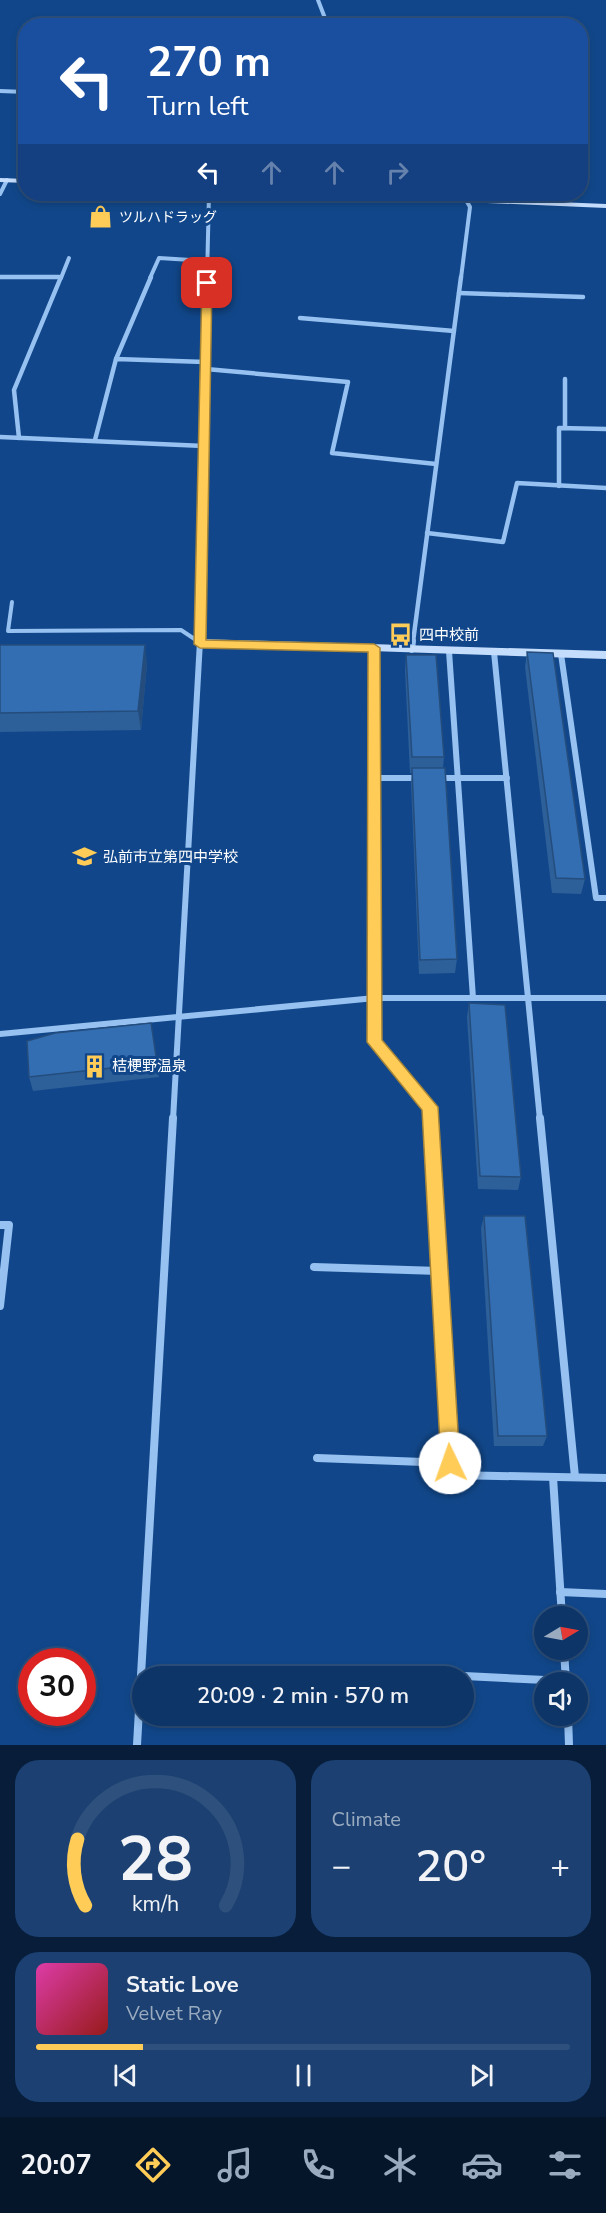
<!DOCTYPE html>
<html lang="en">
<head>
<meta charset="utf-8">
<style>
	:root { --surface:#0d3568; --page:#1b4071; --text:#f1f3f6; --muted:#9aabc0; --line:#2d507c; --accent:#ffcc57 }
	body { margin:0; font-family:"Nunito Sans","Noto Sans JP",sans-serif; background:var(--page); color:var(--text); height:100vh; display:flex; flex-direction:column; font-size:22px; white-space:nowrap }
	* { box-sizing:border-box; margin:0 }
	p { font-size:20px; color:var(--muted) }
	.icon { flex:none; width:33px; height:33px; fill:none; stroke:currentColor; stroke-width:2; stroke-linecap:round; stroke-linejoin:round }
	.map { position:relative; height:1745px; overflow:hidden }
	.drawer { display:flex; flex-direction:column; gap:15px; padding:15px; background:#071d39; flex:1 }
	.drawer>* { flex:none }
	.guide { position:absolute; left:18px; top:18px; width:570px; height:183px; border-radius:24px; box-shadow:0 3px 9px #0003,0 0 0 2px var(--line); background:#1a4fa0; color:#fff; overflow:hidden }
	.needle { width:39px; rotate:80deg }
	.buttons { position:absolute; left:534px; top:1606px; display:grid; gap:12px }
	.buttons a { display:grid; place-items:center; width:54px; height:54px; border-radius:50%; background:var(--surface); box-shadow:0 3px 9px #0003,0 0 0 2px var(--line); font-size:30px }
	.speed { position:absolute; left:18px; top:1648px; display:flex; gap:12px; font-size:30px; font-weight:700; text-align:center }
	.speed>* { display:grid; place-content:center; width:78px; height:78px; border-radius:50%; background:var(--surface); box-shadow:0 3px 9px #0003,0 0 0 2px var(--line); line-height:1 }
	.speed .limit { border:9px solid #d22; background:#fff; color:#111 }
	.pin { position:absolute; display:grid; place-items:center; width:51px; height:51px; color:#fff; margin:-26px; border-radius:12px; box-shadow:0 3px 9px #0006 }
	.me { position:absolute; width:66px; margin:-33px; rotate:357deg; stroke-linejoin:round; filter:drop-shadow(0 0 4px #0008) }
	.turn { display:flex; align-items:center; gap:21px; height:126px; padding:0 30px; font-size:27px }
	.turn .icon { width:78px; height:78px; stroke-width:2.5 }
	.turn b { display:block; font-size:42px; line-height:51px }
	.lanes { display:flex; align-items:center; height:57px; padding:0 30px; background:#0003; justify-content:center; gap:30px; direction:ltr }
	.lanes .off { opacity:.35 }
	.big { font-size:45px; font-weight:600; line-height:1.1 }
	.drawer .widget { flex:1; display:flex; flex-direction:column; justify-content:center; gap:9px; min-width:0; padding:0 21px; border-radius:24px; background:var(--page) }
	.drawer .dial { align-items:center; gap:0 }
	.dial svg { height:156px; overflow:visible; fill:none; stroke:var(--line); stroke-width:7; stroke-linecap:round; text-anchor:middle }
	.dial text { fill:var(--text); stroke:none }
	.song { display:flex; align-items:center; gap:18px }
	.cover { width:72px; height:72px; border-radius:9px; background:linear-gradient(135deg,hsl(320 70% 55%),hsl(0 70% 35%)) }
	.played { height:6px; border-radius:3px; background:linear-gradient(90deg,var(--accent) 20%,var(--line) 20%) }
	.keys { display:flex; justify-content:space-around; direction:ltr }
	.heat { display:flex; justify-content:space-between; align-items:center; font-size:33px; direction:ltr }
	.drawer .tiles { flex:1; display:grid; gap:15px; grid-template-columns:1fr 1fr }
	.widget:last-child { grid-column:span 2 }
	.trip { position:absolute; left:132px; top:1666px; width:342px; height:60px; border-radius:30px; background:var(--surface); box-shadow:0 3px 9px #0003,0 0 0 2px var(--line); font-weight:600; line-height:60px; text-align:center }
	.menu { display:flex; height:96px; justify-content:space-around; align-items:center; background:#05152a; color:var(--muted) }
	.menu .icon { width:42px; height:42px }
	.menu .current { color:var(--accent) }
	.menu b { font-size:27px; color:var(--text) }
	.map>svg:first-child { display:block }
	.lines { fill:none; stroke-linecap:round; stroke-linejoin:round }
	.lane-far1 { stroke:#96c1f1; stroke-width:4 }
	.lane { stroke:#96c1f1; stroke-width:4.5 }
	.street-far3 { stroke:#96c1f1; stroke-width:4 }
	.street-far2 { stroke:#96c1f1; stroke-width:4.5 }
	.street-far1 { stroke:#96c1f1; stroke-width:6 }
	.street { stroke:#96c1f1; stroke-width:8 }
	.secondary { fill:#c5ddfc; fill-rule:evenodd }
	.wall { fill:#2d5f99 }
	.shaded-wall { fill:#244d7d }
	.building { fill:#346eb2; stroke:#244d7d; stroke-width:1.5 }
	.route { fill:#ffcc57; stroke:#a68539; stroke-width:1.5 }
	.labels { text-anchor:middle; stroke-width:6; stroke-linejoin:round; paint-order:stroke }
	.far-poi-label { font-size:14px; fill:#fff; stroke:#11478a; text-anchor:start }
	.poi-label { font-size:15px; fill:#fff; stroke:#11478a; text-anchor:start }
</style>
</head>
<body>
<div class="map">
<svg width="606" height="1745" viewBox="0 0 606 1745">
	<rect width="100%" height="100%" fill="#11478a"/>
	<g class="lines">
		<path class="lane-far1" d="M12 602 8 631 181 630 199 642"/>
		<path class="lane" d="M197 641 200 643"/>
		<g class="street-far3">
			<path d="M318 0 328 26"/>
			<path d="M0 91 26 92"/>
			<path d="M0 194 7 180"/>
			<path d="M0 277H59"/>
			<path d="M61 278 69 258"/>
			<path d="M150 278 159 258 207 261"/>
			<path d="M207 278 209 194"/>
			<path d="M461 278 470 207 466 200 467 194"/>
		</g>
		<g class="street-far2">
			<path d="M0 277H59"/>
			<path d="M459 293 583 297"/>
			<path d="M300 318 454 331"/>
			<path d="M116 359 151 277"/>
			<path d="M206 369 348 382 332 453 436 464"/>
			<path d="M565 379V428"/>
			<path d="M0 437 204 446"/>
			<path d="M19 438 14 390 61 277"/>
			<path d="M95 440 116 359 205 362"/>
			<path d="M559 486V428L606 429"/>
			<path d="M427 533 503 542 517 483 606 488"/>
			<path d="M200 642 207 277"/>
			<path d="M413 642 461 277"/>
		</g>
		<g class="street-far1">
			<path d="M374 648 375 1042 430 1108 431 1120"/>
			<path d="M412 650 413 641"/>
			<path d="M449 651 473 998"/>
			<path d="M494 652 540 1120"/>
			<path d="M561 654 596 898H606"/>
			<path d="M374 778H420"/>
			<path d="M439 778H507"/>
			<path d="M0 1034 375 998H606"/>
			<path d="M173 1120 200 641"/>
		</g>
		<g class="street">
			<path d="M431 1118 451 1475 606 1478"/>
			<path d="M540 1118 575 1477"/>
			<path d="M0 1225H9L0 1306"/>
			<path d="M314 1267 439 1271"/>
			<path d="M317 1458 450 1463"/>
			<path d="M553 1477 562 1617"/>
			<path d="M560 1592 606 1594"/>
			<path d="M564 1650 566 1682"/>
			<path d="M322 1669 566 1681"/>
			<path d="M568 1716 569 1745"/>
			<path d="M137 1745 173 1118"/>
		</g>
		<g class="secondary">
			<path d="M0 178 26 179V183L0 182Z"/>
			<path d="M322 194H365L606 204V208L325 196Z"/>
			<path d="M200 639 606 651V659L196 645 195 643 196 641Z"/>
		</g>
	</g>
	<g class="wall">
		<path d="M0 645 147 664 141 730 0 732Z"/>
		<path d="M527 652 585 879 581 894 552 893 525 667Z"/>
		<path d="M406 655 444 757 443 768 457 959 455 973 419 974 411 783 412 773H410L405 671Z"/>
		<path d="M469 1003 521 1177 518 1190 478 1189 467 1017Z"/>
		<path d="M151 1023 159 1077 33 1091 29 1077Z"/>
		<path d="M484 1216 547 1436 543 1446H494L481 1228Z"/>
	</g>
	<path class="shaded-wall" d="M145 645 147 664 141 730 138 711Z"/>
	<g class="building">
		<path d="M0 645H145L138 711 0 713Z"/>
		<path d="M527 652 553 653 585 879 556 878Z"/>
		<path d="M406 655H436L444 757H412Z"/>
		<path d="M412 768H445L457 959 420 960Z"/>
		<path d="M469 1003 505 1005 521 1177 480 1176Z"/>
		<path d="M151 1023 157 1063 29 1077 27 1041 55 1033Z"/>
		<path d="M484 1216H525L547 1436H498Z"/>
	</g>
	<path class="route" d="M207 280 212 283 206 640 374 644 380 648 382 1040 438 1107 460 1463 457 1469 450 1472 444 1469 441 1463 422 1110 367 1042 368 652 200 648 194 644 202 283Z"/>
	<defs>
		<symbol id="shop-bare" viewBox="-9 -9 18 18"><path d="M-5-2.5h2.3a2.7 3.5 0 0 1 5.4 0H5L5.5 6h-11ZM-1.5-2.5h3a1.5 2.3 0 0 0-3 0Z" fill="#ffcc57" stroke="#11478a" stroke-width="2.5" paint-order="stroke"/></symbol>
		<symbol id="bus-bare" viewBox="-9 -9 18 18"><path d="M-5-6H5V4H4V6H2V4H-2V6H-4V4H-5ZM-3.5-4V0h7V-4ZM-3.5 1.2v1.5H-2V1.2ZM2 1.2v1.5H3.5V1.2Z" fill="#ffcc57" stroke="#11478a" stroke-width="2.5" paint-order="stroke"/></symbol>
		<symbol id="school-bare" viewBox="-9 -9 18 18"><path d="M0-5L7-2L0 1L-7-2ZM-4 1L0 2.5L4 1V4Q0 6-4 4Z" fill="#ffcc57" stroke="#11478a" stroke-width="2.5" paint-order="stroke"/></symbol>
		<symbol id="building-bare" viewBox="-9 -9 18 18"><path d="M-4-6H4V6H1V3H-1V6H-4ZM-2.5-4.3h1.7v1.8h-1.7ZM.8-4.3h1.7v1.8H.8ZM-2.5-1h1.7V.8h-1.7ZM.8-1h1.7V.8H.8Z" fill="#ffcc57" stroke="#11478a" stroke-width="2.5" paint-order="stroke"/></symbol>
	</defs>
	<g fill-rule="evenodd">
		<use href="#shop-bare" x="84" y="200" width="33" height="33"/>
		<use href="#bus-bare" x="384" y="618" width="33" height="33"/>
		<use href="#school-bare" x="68" y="840" width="33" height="33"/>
		<use href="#building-bare" x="78" y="1050" width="33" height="33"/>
	</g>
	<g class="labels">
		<g class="far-poi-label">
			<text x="119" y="222">ツルハドラッグ</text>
		</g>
		<g class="poi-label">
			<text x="419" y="640">四中校前</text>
			<text x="103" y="862">弘前市立第四中学校</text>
			<text x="112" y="1071">桔梗野温泉</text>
		</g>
	</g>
</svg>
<div class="buttons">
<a><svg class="needle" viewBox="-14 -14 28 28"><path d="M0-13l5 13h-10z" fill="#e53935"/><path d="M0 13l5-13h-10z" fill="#9aabc0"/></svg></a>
<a><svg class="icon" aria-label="sound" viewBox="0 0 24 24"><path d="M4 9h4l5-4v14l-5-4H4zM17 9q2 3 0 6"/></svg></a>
</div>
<div class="speed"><div class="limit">30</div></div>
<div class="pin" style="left:207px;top:283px;background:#d93025"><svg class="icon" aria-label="arrive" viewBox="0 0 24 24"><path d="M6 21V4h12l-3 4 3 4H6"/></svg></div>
<svg class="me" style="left:450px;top:1463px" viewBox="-20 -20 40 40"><circle r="19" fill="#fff"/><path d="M0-13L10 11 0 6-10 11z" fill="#ffcc57"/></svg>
<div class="trip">20:09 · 2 min · 570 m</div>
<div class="guide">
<div class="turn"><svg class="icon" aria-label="left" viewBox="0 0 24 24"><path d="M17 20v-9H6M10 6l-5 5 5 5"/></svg><div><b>270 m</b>Turn left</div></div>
<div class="lanes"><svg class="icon" aria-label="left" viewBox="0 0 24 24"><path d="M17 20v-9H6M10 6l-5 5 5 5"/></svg><svg class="icon off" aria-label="ahead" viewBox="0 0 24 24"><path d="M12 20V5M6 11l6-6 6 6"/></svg><svg class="icon off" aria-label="ahead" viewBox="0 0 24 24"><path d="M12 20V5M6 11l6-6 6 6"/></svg><svg class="icon off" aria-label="right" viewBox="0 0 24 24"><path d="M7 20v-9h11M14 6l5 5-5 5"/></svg></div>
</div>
</div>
<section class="drawer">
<div class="tiles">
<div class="widget dial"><svg viewBox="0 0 100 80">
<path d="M14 69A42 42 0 1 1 86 69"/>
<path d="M14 69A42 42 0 0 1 10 35" stroke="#ffcc57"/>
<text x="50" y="56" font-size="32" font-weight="700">28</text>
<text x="50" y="72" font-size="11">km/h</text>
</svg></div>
<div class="widget"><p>Climate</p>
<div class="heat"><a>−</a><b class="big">20°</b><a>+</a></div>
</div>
<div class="widget">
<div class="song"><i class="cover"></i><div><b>Static Love</b><p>Velvet Ray</p></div></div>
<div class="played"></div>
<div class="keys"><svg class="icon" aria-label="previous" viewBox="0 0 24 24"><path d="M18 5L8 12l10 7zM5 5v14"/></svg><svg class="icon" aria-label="pause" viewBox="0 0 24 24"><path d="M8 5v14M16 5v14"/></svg><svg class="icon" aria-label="next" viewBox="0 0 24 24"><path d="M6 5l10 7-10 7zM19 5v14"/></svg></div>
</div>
</div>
</section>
<nav class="menu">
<b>20:07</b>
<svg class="icon current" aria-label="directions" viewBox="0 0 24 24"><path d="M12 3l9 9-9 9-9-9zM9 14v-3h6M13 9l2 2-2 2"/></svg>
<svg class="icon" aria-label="music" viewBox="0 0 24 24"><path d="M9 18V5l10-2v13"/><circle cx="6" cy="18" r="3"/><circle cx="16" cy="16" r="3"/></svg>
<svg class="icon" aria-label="phone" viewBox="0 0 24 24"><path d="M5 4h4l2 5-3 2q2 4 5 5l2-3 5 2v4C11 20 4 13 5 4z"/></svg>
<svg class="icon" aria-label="climate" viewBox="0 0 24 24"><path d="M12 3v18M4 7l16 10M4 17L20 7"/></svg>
<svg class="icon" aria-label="car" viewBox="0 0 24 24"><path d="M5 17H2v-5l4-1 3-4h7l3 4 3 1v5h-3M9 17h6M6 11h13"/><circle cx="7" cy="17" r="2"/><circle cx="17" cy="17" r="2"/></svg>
<svg class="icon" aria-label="filters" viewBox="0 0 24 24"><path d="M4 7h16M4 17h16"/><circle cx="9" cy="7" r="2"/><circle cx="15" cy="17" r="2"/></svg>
</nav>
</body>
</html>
